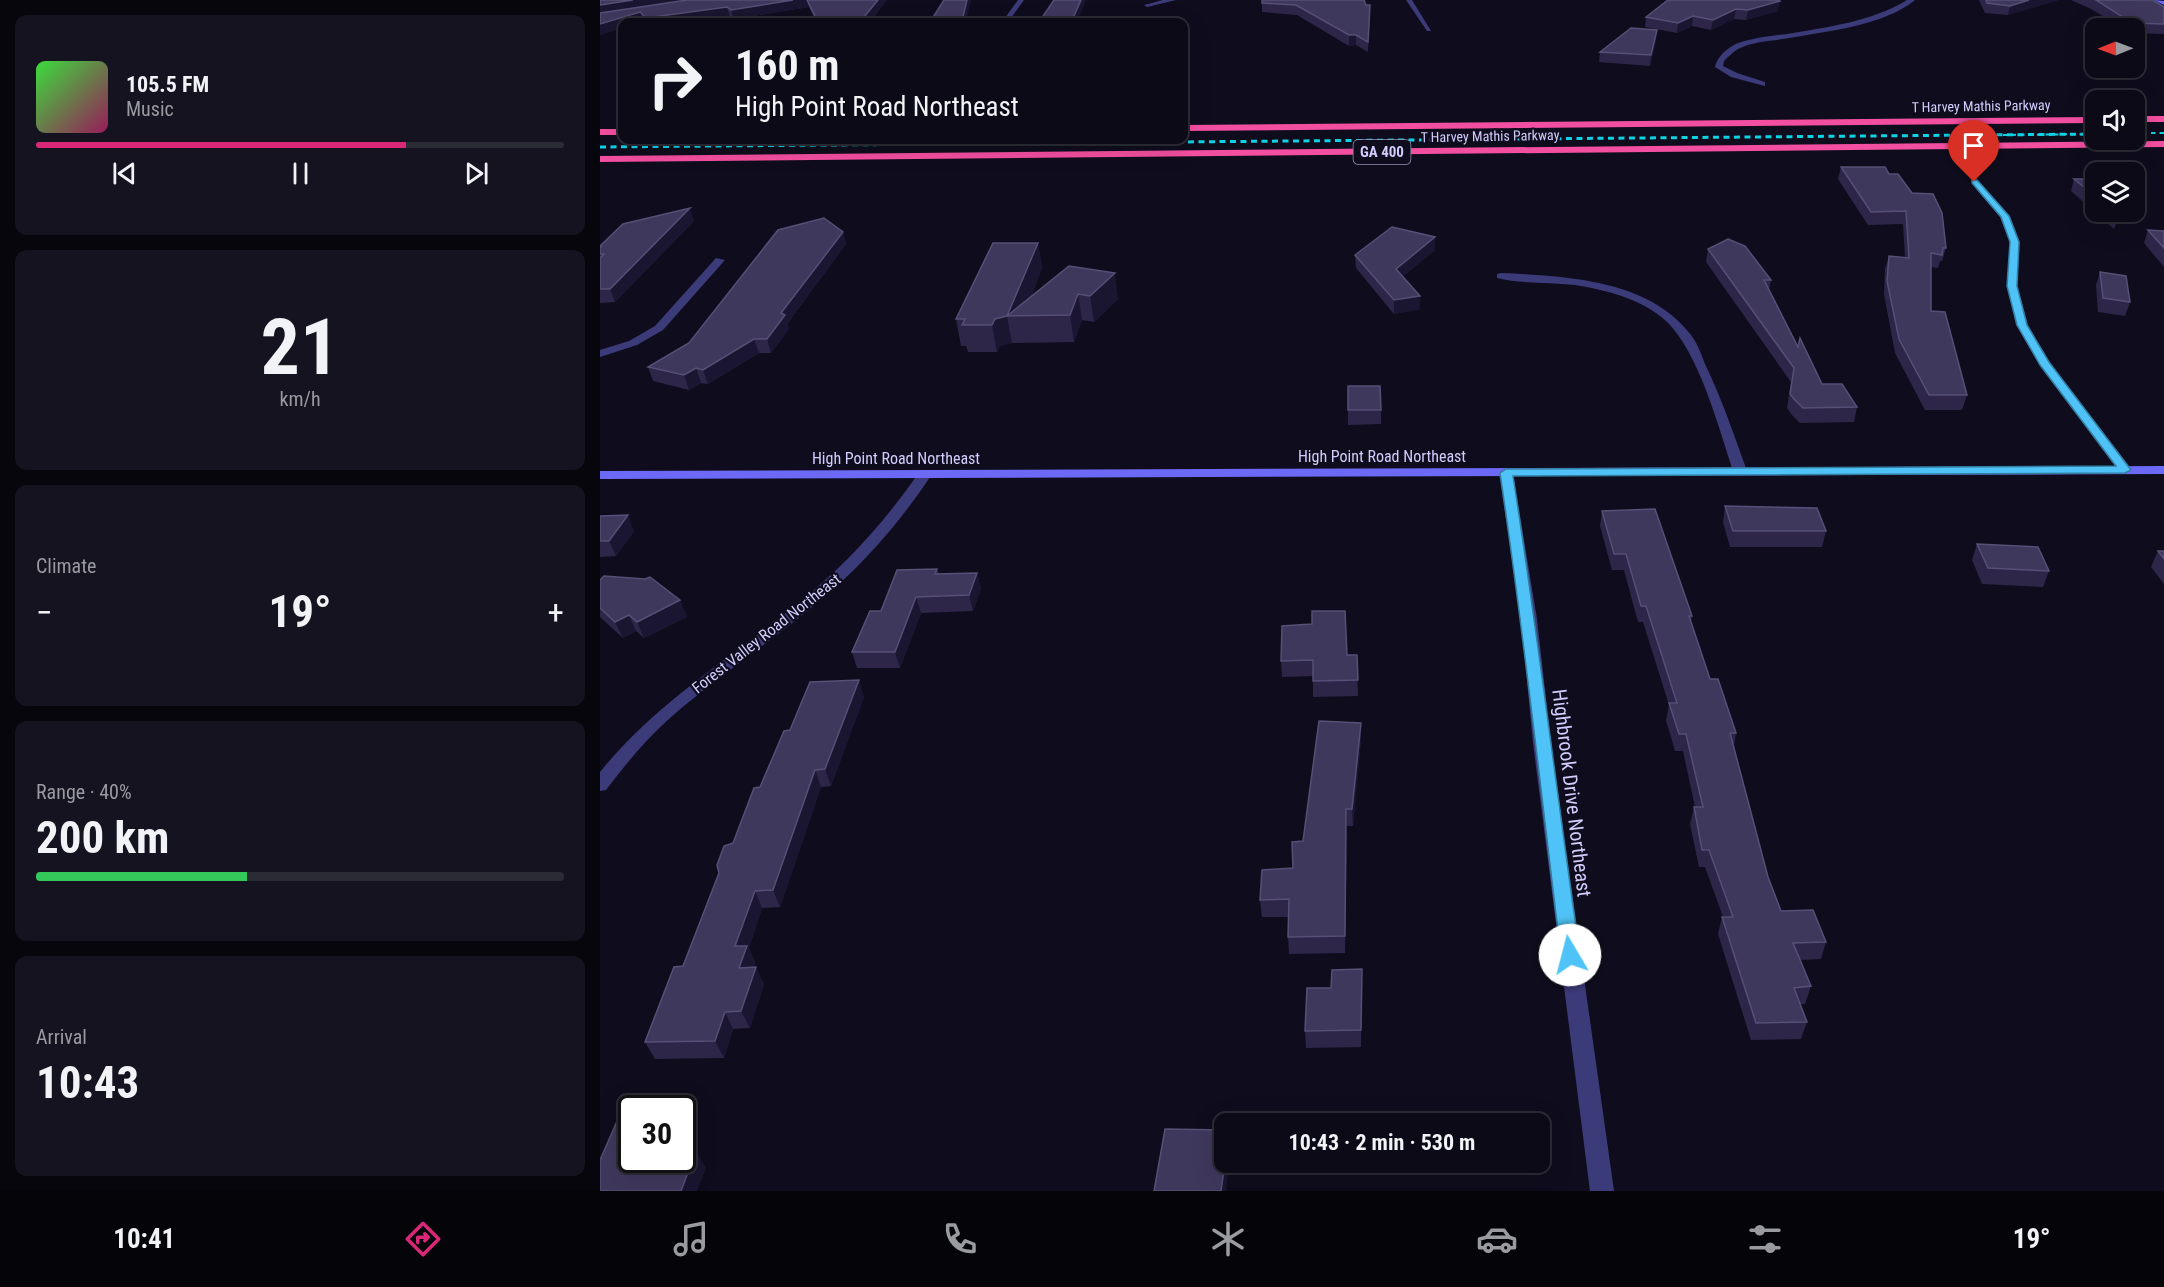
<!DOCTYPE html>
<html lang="en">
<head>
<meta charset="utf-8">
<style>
	:root { --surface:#0b0a16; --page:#14131f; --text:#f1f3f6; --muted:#9a9aa1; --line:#2b2b35; --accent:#db2777 }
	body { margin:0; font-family:"Roboto Condensed",sans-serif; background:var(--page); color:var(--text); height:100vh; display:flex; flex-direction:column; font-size:22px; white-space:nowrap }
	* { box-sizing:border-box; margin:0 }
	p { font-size:20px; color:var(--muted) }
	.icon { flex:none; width:33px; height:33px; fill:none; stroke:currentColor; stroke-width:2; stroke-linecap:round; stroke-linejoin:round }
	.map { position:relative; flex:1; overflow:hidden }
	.sheet { display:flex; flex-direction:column; gap:15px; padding:15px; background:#06060c; width:600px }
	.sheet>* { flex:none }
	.hud { position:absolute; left:18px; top:18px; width:570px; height:126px; border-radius:12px; box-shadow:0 6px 24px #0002,0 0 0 2px var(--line); background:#0b0a16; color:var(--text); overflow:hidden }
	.needle { width:39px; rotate:269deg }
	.buttons { position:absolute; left:1485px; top:18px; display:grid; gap:12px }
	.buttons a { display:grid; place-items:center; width:60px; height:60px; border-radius:12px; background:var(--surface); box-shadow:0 6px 24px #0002,0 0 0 2px var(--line); font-size:30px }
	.speed { position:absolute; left:18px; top:1095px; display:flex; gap:12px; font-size:30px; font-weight:700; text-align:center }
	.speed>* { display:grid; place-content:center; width:78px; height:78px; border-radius:50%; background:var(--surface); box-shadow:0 6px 24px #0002,0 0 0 2px var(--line); line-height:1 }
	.speed .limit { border:3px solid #111; border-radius:9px; background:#fff; color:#111 }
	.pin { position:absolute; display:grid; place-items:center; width:51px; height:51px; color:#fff; margin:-62px -26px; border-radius:50% 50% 50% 0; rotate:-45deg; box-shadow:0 0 6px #0007 }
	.pin .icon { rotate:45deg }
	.me { position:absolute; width:66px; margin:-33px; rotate:352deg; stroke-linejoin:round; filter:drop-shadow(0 0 4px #0008) }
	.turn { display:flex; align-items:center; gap:21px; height:126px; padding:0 18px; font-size:27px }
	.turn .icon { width:78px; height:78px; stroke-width:2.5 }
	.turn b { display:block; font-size:42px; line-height:51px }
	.big { font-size:45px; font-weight:700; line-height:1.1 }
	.sheet .card { flex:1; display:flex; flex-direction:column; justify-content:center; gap:9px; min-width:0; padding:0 21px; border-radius:12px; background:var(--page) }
	.sheet .dial { align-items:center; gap:0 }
	.dial b { font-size:78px; line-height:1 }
	.song { display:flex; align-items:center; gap:18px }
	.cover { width:72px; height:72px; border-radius:9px; background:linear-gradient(135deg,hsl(120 70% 55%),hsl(330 70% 35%)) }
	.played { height:6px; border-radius:3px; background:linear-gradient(90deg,var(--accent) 70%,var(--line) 70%) }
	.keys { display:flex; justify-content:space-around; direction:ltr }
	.heat { display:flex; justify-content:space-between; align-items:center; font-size:33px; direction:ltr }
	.charge { height:9px; border-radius:4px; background:linear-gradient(90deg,#34c759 40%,var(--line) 0) }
	.trip { position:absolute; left:614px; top:1113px; width:336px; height:60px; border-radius:12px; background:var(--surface); box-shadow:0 6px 24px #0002,0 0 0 2px var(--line); font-weight:700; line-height:60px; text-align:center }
	.dock { display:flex; height:96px; justify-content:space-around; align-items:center; background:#040409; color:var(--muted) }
	.dock .icon { width:42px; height:42px }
	.dock .active { color:var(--accent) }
	.dock b { font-size:27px; color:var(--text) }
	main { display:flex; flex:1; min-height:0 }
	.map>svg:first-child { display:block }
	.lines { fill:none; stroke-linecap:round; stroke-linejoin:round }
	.street { fill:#3c3b79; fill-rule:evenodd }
	.secondary { fill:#6b69f5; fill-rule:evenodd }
	.highway { fill:#f34fa0; fill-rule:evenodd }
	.rail-far1 { stroke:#0fd2e5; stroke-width:2; stroke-dasharray:4.5 4; stroke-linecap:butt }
	.rail { stroke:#0fd2e5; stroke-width:3; stroke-dasharray:6 4.5; stroke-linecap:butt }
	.wall { fill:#2d2649 }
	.shaded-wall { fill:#1a1530 }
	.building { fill:#3f385d; stroke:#564f76; stroke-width:1.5 }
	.route { fill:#4fc3f7; stroke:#337fa1; stroke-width:1.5 }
	.labels { text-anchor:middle; stroke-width:4.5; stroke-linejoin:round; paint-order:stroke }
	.far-street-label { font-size:14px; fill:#d1ccfc; stroke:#0f0d1d }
	.shield { fill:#0f0d1d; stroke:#9793b9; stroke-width:1.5 }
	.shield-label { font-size:15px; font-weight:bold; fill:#d1ccfc }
	.street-label { font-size:16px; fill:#d1ccfc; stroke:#0f0d1d }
	.near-street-label { font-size:20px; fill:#d1ccfc; stroke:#0f0d1d }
</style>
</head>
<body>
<main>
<section class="sheet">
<div class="card">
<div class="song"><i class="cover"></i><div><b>105.5 FM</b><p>Music</p></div></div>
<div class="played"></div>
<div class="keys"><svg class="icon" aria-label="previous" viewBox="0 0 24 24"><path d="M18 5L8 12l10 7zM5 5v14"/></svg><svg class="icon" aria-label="pause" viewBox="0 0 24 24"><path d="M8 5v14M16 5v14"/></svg><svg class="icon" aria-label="next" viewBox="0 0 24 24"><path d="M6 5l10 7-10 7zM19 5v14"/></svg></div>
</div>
<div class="card dial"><b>21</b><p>km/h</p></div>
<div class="card"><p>Climate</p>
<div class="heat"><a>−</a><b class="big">19°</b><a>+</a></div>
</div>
<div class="card"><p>Range · 40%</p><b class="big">200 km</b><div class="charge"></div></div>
<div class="card"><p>Arrival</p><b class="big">10:43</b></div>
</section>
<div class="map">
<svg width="1564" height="1191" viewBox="0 0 1564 1191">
	<rect width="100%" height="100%" fill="#0f0d1d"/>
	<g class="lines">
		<g class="street">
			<path d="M418 0H424L408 22H402Z"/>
			<path d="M563 0H576L547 7 544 5Z"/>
			<path d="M806 0H812L831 31H827Z"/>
			<path d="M1307 0H1315C1284 26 1222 32 1183 39 1169 41 1151 42 1138 49 1133 52 1128 57 1124 61L1123 66 1137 73 1165 82V86L1131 77 1115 67C1117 57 1127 48 1136 44 1152 38 1170 36 1187 34 1227 27 1271 22 1307 0Z"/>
			<path d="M1372 180H1378L1410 216 1420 242 1417 286 1428 325 1449 362 1530 467 1532 470 1530 473H1520L1440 365 1416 325 1407 286 1410 242 1400 217 1372 184Z"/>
			<path d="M116 258 125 260 63 330 37 345 0 357V350L29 341 55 326Z"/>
			<path d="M901 273C965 276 1049 279 1091 335 1098 344 1101 354 1105 364 1122 399 1134 435 1147 471L1145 474H1135L1133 471C1119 428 1099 353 1067 322 1043 299 1006 290 975 285 949 282 922 284 897 278V274Z"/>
			<path d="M906 469 913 473 937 619 951 743 1014 1191H990L933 743 921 619 899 473Z"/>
			<path d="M325 470 332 474C305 515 274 552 238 585 185 633 123 671 70 718 46 739 26 764 6 790L0 791V772C55 704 129 659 197 604 245 566 285 522 320 471Z"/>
		</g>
		<g class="secondary">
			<path d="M1554 0 1564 1V5Z"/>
			<path d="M1564 466V474L0 479V471Z"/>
		</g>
		<g class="highway">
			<rect x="1534" y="116" width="30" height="6"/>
			<path d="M1496 117V123L584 131V125Z"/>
			<rect x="0" y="129" width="22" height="6"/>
			<path d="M1564 141V147L0 162V156Z"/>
		</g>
		<g class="rail-far1">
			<path d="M1534 133H1564"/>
			<path d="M1403 135 1496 134"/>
		</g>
		<path class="rail" d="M0 147 1496 134"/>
	</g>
	<g class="wall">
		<path d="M0 0H287L270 22H216L209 7 134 19 130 17 88 22H44V21L22 22V28L0 35Z"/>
		<path d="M1068 0 1178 11 1146 20 1134 19 1111 30 1092 26 1077 33 1045 27 1046 17Z"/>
		<path d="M1379 0H1458L1408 15 1385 13Z"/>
		<path d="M1471 0H1553L1564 7V34L1534 33V28H1523L1491 9Z"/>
		<path d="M662 3 766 5 770 15 768 52 756 45 749 46 697 15 662 12Z"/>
		<path d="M1056 40 1050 66 999 62 1000 52Z"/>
		<path d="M1241 167H1285L1346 248 1342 261H1340L1338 268 1331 267V311L1367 395 1362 410H1325L1295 353 1284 294 1285 269 1289 256 1305 258 1303 224 1268 225 1238 179Z"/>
		<path d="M1474 179H1496V212H1518L1519 216 1514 229 1471 191Z"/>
		<path d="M94 221 15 302 0 303V246Z"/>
		<path d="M1548 230 1564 231V267L1544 243Z"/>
		<path d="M243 232 246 244 187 324 189 329 171 353H159L108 384 101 383 89 390 53 381 48 367 89 343Z"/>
		<path d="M438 243 442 268 431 297 469 266 518 299 494 322 482 320 474 342 412 343 400 346 397 352H368L366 346H361L356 319Z"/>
		<path d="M1108 249 1171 280 1169 290 1198 347 1222 384 1257 407 1254 422 1200 423 1191 414 1187 408 1191 382 1106 262Z"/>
		<path d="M835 250 803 276 820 296V309L794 314 756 268 755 255Z"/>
		<path d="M1500 272 1530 302 1525 316 1498 312 1496 285Z"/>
		<path d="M748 386 781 410V424L748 425Z"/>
		<path d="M1125 506 1226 531 1222 547H1130L1123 522Z"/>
		<path d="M1002 511 1092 616 1091 622 1110 679 1136 733 1134 746 1168 877 1181 911 1226 942 1221 959 1200 960 1211 986 1205 1004H1200L1207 1022 1201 1039 1151 1040 1118 934 1122 917H1123L1105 867H1099L1090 824 1094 807H1095L1083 751H1075L1066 720 1069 705 1043 622H1038L1024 570H1012L1000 526Z"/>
		<path d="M0 516 34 531 16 556 0 557Z"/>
		<path d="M1377 544 1449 571 1443 587 1382 584 1372 560Z"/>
		<path d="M1558 551H1564V584L1551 567Z"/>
		<path d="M337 569 339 574 377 573 381 589 373 611 321 613 300 668H257L252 652 281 611Z"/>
		<path d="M0 580 80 600 87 617 44 638 36 631 23 638 0 617Z"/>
		<path d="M747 655H757L758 696 713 697V676L682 677 681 661Z"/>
		<path d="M264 697 231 786 221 787 180 907 162 908 149 948 155 963 154 967 164 984 150 1028 133 1029 124 1058 55 1059 45 1042 83 966 133 843 160 787 190 730Z"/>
		<path d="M761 723V739L753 826H747L745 953 689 954 688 937 689 917H662L660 900 693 868 703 841Z"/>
		<path d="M762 969 761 1047 706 1048 705 1031 731 988Z"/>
	</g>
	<g class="shaded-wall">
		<path d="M33 0H104L0 15V5Z"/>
		<path d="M193 0H207L209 7 134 19 131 10Z"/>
		<path d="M278 0H287L270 22H260Z"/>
		<path d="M367 0H371L366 22H361Z"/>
		<path d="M481 0H486L477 22H460Z"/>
		<path d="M1429 0H1458L1408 15 1410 6Z"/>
		<path d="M1180 1 1178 11 1146 20 1148 10Z"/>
		<path d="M770 5V15L768 52V42Z"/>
		<path d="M127 7 130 17 88 22H47L46 18Z"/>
		<path d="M1136 9 1134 19 1111 30 1113 20Z"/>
		<path d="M40 12 44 21 40 22H22V28L0 35V24Z"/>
		<path d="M1093 16 1092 26 1077 33 1078 23Z"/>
		<path d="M1057 30 1056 40 1050 66 1051 55Z"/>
		<path d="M749 35H756V45L749 46Z"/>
		<path d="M90 208 94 221 15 302 10 289Z"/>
		<path d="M243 232 246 244 187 324 189 329 171 353 167 339 181 313Z"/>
		<path d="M835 237V250L796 282V269Z"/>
		<path d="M438 243 442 268 423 316H407Z"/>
		<path d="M515 273 518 299 494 322 490 296Z"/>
		<path d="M478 294 482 320 474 342 470 315Z"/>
		<path d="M820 296V309L794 314V300Z"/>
		<path d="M407 316 412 343 400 346 397 352 392 325 395 319Z"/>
		<path d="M154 339 159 353 108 384 103 370Z"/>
		<path d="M96 368 101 383 89 390 84 375Z"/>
		<path d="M28 515 34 531 16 556 9 541Z"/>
		<path d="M377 573 381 589 373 611 369 595Z"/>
		<path d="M316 597 321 613 300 668 295 652Z"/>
		<path d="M80 600 87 617 44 638 37 622Z"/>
		<path d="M29 615 36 631 23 638 15 622Z"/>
		<path d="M259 680 264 697 231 786 225 769Z"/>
		<path d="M761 723V739L753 826 752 809Z"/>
		<path d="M215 770 221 787 180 907 173 890Z"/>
		<path d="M746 809 747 826 745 953V936Z"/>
		<path d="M155 891 162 908 149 948 155 963 148 986 139 968 135 946Z"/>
		<path d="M156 967 164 984 150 1028 141 1011Z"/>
		<path d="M125 1012 133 1029 124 1058 115 1041Z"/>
		<path d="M80 1100 90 1117 82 1136V1108H77Z"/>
		<path d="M82 1140 88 1150 81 1170 82 1160Z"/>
		<path d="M96 1151 106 1168 97 1191H81Z"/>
		<path d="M625 1162H630L626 1191H621Z"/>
	</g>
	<g class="building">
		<path d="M0 0H33L0 5Z"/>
		<path d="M87 0H193L131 10 127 7 46 18 40 12 0 24V13Z"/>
		<path d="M207 0H278L260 22H218Z"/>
		<path d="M344 0H367L362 21 361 22H330Z"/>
		<path d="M454 0H481L474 16 460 22H439Z"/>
		<path d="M662 0H764L766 5H770L768 42 756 35H749L696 5 662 3Z"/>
		<path d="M1068 0H1179L1180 1 1148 10 1136 9 1113 20 1093 16 1078 23 1046 17Z"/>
		<path d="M1386 0H1429L1410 6 1387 3Z"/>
		<path d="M1496 0H1553L1564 7V24L1532 23Z"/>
		<path d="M1031 28 1057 30 1051 55 1000 52Z"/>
		<path d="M1241 167H1285L1289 174H1298L1312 193 1333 194 1342 213 1346 248H1343L1342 255 1331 253V311L1345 312 1367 395H1329L1299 339 1287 281 1289 256 1309 258 1306 211 1271 212Z"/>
		<path d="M1474 179H1496V197Z"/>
		<path d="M90 208 10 289H0V258L4 254H0V248L1 247H0V246L23 224Z"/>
		<path d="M1513 212H1518L1519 216Z"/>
		<path d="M224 218 243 232 181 313 185 315 167 339H154L103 370 96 368 84 375 48 367 89 343 178 230Z"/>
		<path d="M792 227 835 237 796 269 820 296 794 300 755 255Z"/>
		<path d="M1548 230 1564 231V248Z"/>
		<path d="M1128 239 1145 246 1171 280H1164L1198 347 1200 338 1222 384H1242L1257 407 1203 408 1194 399 1190 394 1194 368 1108 249Z"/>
		<path d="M393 243H438L407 316 469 266 515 273 490 296 478 294 470 315 407 316 395 319 392 325H362L365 319H356Z"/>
		<path d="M1500 272 1526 276 1530 302 1503 298Z"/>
		<path d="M748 386H780L781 410H748Z"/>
		<path d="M1125 506 1217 508 1226 531H1133Z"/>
		<path d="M1055 509 1092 616H1089L1110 679H1118L1136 733H1130L1168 877 1181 911 1213 910 1226 942 1193 943 1211 986 1194 988 1207 1022 1156 1023 1122 917H1133L1109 850H1102L1094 807H1103L1086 734H1079L1069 703H1077L1046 606H1041L1026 554H1014L1002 511Z"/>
		<path d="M28 515 9 541H0V516Z"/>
		<path d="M1377 544 1438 547 1449 571 1388 568Z"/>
		<path d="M1558 551H1564V559Z"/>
		<path d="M337 569 335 574 377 573 369 595 316 597 295 652H252L270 611H281L297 570Z"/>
		<path d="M4 576 45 579 50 577 80 600 37 622 29 615 15 622 0 608V580Z"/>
		<path d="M712 611H745L747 655H757L758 680 713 681V660L681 661 682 626 712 624Z"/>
		<path d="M259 680 225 769 215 770 173 890 155 891 135 946H147L139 968 156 967 141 1011 125 1012 115 1041 45 1042 74 967 83 966 119 873 117 865 124 846 133 843 154 788 160 787 184 731 190 730 210 682Z"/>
		<path d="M719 721 761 723 752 809H746L745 936 688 937 689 899 660 900 662 870 693 868 692 842 703 841Z"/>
		<path d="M762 969 761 1030 705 1031 707 988H731L732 970Z"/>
		<path d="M80 1100 77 1108H32V1160H82V1152L96 1151 81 1191H0V1160L25 1103Z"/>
		<path d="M565 1129 624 1130V1162H625L621 1191H554Z"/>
	</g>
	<path class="route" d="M1372 180H1377L1409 216 1419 242 1417 286 1427 325 1449 362 1531 470 1525 473 913 476C938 635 957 795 980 955L977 960 970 963 964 960 961 955C941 794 924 633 900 473L906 469 1516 466 1440 365 1417 325 1407 286 1410 242 1401 217 1372 183Z"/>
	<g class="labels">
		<g class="far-street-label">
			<text transform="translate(1381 106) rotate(-1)" y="5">T Harvey Mathis Parkway</text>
			<text transform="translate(890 136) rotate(-1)" y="5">T Harvey Mathis Parkway</text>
		</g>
		<rect class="shield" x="753.5" y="140" width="57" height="24" rx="4.5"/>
		<g class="shield-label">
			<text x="782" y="157">GA 400</text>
		</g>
		<g class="street-label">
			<text x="782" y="462">High Point Road Northeast</text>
			<text x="296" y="464">High Point Road Northeast</text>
			<text transform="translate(166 633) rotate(-38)" y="6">Forest Valley Road Northeast</text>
		</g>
		<g class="near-street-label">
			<text transform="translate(972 793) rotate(83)" y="7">Highbrook Drive Northeast</text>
		</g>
	</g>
</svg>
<div class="buttons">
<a><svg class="needle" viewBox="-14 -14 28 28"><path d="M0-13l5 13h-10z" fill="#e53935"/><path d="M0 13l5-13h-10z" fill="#9a9aa1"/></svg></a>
<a><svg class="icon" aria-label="sound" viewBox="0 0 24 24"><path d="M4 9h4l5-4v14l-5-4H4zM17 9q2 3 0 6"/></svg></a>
<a><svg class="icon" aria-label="layers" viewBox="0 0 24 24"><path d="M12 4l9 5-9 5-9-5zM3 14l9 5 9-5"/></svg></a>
</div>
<div class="speed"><div class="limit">30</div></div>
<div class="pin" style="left:1374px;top:182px;background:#d93025"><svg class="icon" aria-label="arrive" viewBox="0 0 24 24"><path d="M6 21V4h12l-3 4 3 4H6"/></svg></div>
<svg class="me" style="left:970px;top:955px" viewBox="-20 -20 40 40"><circle r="19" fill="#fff"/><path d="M0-13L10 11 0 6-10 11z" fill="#4fc3f7"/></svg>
<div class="trip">10:43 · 2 min · 530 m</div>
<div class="hud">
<div class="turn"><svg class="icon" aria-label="right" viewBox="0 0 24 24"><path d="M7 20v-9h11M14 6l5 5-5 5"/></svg><div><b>160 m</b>High Point Road Northeast</div></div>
</div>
</div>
</main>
<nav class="dock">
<b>10:41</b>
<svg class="icon active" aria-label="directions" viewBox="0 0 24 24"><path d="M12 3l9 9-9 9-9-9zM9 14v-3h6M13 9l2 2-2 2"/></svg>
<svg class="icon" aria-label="music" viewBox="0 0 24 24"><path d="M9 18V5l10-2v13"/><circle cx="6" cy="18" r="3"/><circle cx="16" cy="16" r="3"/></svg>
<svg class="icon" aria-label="phone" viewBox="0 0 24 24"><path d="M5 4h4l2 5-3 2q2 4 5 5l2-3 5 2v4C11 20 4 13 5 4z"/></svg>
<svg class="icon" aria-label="climate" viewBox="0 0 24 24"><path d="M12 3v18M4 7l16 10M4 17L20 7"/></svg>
<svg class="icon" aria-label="car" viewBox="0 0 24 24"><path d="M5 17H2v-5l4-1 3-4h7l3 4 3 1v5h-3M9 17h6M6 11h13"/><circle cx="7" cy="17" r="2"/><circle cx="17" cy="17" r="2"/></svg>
<svg class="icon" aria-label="filters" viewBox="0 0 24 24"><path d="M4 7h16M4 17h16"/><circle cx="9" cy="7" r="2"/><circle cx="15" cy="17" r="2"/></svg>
<b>19°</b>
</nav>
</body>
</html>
